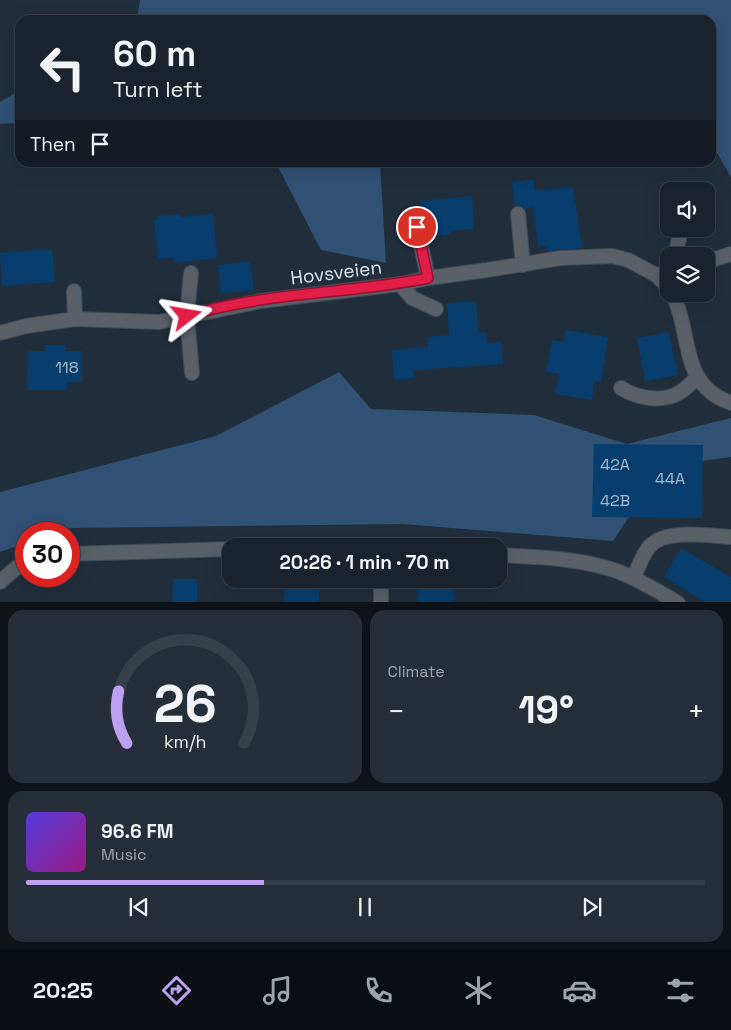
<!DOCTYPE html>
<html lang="en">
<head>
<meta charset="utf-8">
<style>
	:root { --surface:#19222d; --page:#262f39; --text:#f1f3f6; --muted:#9fa4aa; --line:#373f49; --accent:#bca0f2 }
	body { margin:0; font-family:"Space Grotesk",sans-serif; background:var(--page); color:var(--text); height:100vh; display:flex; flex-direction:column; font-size:19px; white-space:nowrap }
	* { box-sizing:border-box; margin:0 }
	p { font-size:16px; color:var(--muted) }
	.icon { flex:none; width:28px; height:28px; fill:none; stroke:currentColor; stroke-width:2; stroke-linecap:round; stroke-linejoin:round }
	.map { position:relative; height:602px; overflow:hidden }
	.sheet { display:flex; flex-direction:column; gap:8px; padding:8px; background:#0e1319; flex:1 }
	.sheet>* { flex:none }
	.top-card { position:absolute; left:15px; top:15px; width:701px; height:152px; border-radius:15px; box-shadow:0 5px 20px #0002,0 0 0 1px var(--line); background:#19222d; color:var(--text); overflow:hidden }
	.controls { position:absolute; left:660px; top:182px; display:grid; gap:10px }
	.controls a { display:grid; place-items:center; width:55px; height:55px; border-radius:10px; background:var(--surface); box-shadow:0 5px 20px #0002,0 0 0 1px var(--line); font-size:25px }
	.speed { position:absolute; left:15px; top:522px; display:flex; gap:10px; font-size:25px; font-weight:700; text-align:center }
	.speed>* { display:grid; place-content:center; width:65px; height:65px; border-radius:50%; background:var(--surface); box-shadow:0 5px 20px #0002,0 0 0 1px var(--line); line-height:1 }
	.speed .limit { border:8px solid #d22; background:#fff; color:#111 }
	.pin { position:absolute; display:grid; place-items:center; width:42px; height:42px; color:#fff; margin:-21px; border:2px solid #fff; border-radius:50%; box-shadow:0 1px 5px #0007 }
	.me { position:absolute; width:55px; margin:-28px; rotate:76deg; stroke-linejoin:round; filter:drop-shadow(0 0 4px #0008) }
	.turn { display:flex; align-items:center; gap:18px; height:105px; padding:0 15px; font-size:22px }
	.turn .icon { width:65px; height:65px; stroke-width:2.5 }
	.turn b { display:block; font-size:35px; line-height:42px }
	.then { display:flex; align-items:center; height:48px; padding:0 15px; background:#0003; gap:10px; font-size:19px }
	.big { font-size:38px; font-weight:700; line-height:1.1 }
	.sheet .tile { flex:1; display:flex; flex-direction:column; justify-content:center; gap:8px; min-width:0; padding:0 18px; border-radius:15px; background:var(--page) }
	.sheet .dial { align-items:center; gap:0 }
	.dial svg { height:130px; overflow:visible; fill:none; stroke:var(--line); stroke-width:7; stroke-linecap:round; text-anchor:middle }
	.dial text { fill:var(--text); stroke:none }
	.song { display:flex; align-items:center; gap:15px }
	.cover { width:60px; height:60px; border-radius:8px; background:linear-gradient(135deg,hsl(250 70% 55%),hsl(310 70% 35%)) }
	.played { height:5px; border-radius:2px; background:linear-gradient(90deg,var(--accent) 35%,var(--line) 35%) }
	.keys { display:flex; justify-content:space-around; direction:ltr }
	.heat { display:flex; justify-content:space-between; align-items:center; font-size:28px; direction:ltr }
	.sheet .tiles { flex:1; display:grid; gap:8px; grid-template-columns:1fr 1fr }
	.tile:last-child { grid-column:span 2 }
	.trip { position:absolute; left:222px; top:538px; width:285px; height:50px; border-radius:15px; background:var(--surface); box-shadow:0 5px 20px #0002,0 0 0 1px var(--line); font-weight:700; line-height:50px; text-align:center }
	.tabs { display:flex; height:80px; justify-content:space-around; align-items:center; background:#0a0e12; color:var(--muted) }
	.tabs .icon { width:35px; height:35px }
	.tabs .selected { color:var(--accent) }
	.tabs b { font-size:22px; color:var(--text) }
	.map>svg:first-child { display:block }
	.green { fill:#315175 }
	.building { fill:#073e6e }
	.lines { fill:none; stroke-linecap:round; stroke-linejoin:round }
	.service-casing { stroke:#3f4b59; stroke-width:16 }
	.minor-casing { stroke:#3f4b59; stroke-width:16 }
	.service { stroke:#596067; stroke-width:14 }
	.minor { stroke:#596067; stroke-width:14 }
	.route-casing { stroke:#92132f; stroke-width:12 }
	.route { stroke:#e11d48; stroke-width:9 }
	.labels { text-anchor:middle; stroke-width:5; stroke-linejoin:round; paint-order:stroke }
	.number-label { font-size:16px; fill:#a8bccf }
	.street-label { font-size:19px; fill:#dde6ef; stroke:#212e3c }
</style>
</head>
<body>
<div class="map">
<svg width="731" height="603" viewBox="0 0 731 603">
	<rect width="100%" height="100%" fill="#212e3c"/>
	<g class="green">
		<path d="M140 0H731V177L716 151 711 146V20H137Z"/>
		<path d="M20 90V123L0 124V102Z"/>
		<path d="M276 163H380L386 263 321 250Z"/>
		<path d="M339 372 371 409 534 415 627 444 731 418V457L663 466 613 541 402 524 71 528 54 534H26V543L0 552V492L216 436Z"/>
	</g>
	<g class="building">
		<path d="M533 179 535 191 573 187 582 248 547 251 546 246 538 247 533 207 525 209 521 206H515L512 182Z"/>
		<path d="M472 196 474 229 450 231V235L428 237 425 225 422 220 420 201Z"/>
		<path d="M180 214V217L213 214 217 258 174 263 173 257 158 259 154 220 158 219V216Z"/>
		<path d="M52 249 55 282 2 286 0 253Z"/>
		<path d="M250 261 254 290 221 293 218 265Z"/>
		<path d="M476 301 478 333 486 332 487 343 501 342 503 364 413 370 414 378 394 380 392 350 428 347 427 337 449 335 447 303Z"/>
		<path d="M566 330 608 337 601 382 594 381 592 400 555 394 559 374 546 372 552 340 563 342Z"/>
		<path d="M669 332 678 375 645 381 637 338Z"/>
		<path d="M45 345H65V351H82V382H67V390H27L28 351H45Z"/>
		<path d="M594 444 703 445 702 518 592 517Z"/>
		<path d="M681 548 731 577V603H707L664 577Z"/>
		<path d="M173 579H197V603H172Z"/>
		<path d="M285 579 320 580 319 603H284Z"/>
		<path d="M418 582 455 583 454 603H417Z"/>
	</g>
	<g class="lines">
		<defs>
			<g id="service">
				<path d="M518 214 523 265"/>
				<path d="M417 227 428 278"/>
				<path d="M675 256 680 235 679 229"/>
				<path d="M706 262 731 254"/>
				<path d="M191 273 187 316 192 373"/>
				<path d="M656 275 669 272"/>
				<path d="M400 284 412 298 436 309"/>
				<path d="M74 291 75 319"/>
				<path d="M621 388C637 398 661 403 679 393 686 389 692 382 698 377"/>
				<path d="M633 578C638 568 642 556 649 547 665 528 709 536 731 537"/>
			</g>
			<g id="minor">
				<path d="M672 294C693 332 678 385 731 403"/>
				<path d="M0 333 26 326 75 319 159 322 261 301 400 284 428 278 487 270 561 258 612 256 628 260 656 275 669 288"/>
				<path d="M69 554 231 549"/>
				<path d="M499 555C538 557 579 558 617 571 638 579 658 591 678 603"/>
				<path d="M0 582 16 568 26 563"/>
				<path d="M381 603V579"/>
			</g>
		</defs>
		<use href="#service" class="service-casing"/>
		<use href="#minor" class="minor-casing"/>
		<use href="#service" class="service"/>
		<use href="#minor" class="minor"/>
	</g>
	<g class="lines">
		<defs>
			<path id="route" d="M187 316C265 292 348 294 428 278L417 227"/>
		</defs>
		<use href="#route" class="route-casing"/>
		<use href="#route" class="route"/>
	</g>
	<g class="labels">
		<g class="number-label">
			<text x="67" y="373">118</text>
			<text x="615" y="470">42A</text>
			<text x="670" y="484">44A</text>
			<text x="615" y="506">42B</text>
		</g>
		<g class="street-label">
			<text transform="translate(336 272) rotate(-7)" y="7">Hovsveien</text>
		</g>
	</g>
</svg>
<div class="controls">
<a><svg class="icon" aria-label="sound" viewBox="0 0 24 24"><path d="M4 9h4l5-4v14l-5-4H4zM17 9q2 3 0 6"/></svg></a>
<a><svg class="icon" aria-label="layers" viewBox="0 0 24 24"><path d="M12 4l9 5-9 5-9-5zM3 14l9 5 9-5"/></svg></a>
</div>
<div class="speed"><div class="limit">30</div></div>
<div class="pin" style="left:417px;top:227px;background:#d93025"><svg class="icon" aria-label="arrive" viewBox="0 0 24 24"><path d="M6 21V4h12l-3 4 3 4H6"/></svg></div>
<svg class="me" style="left:187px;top:316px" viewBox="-20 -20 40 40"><path d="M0-17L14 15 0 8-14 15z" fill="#e11d48" stroke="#fff" stroke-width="4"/></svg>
<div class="trip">20:26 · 1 min · 70 m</div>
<div class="top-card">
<div class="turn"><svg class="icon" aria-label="left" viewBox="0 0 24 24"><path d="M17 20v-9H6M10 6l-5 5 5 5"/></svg><div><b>60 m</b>Turn left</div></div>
<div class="then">Then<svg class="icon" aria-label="arrive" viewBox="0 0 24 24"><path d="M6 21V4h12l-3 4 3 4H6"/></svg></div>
</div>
</div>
<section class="sheet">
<div class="tiles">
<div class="tile dial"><svg viewBox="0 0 100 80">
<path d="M14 69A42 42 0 1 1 86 69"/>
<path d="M14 69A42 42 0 0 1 9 37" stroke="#bca0f2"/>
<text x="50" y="56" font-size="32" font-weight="700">26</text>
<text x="50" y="72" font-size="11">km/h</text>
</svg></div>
<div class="tile"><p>Climate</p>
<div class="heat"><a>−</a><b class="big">19°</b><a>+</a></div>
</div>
<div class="tile">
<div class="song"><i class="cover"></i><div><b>96.6 FM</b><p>Music</p></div></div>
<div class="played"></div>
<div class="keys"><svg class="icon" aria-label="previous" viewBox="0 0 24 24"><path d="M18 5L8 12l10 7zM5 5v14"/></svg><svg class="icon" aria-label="pause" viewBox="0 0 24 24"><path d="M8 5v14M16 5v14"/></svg><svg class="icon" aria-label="next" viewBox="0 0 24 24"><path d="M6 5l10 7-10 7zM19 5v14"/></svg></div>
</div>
</div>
</section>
<nav class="tabs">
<b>20:25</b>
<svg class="icon selected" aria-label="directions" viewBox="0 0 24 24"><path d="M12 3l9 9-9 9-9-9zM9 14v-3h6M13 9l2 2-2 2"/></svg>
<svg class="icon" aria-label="music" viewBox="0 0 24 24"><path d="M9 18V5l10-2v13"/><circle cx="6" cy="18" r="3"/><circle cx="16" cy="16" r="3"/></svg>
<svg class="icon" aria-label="phone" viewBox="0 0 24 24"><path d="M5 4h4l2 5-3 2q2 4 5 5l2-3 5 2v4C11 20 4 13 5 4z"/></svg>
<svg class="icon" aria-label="climate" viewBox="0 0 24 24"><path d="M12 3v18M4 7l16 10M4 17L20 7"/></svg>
<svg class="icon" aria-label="car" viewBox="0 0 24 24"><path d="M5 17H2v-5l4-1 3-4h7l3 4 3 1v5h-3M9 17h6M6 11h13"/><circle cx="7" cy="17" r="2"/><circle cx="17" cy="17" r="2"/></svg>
<svg class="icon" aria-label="filters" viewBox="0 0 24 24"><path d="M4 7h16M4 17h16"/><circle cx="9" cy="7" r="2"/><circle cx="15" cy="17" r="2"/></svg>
</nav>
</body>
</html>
